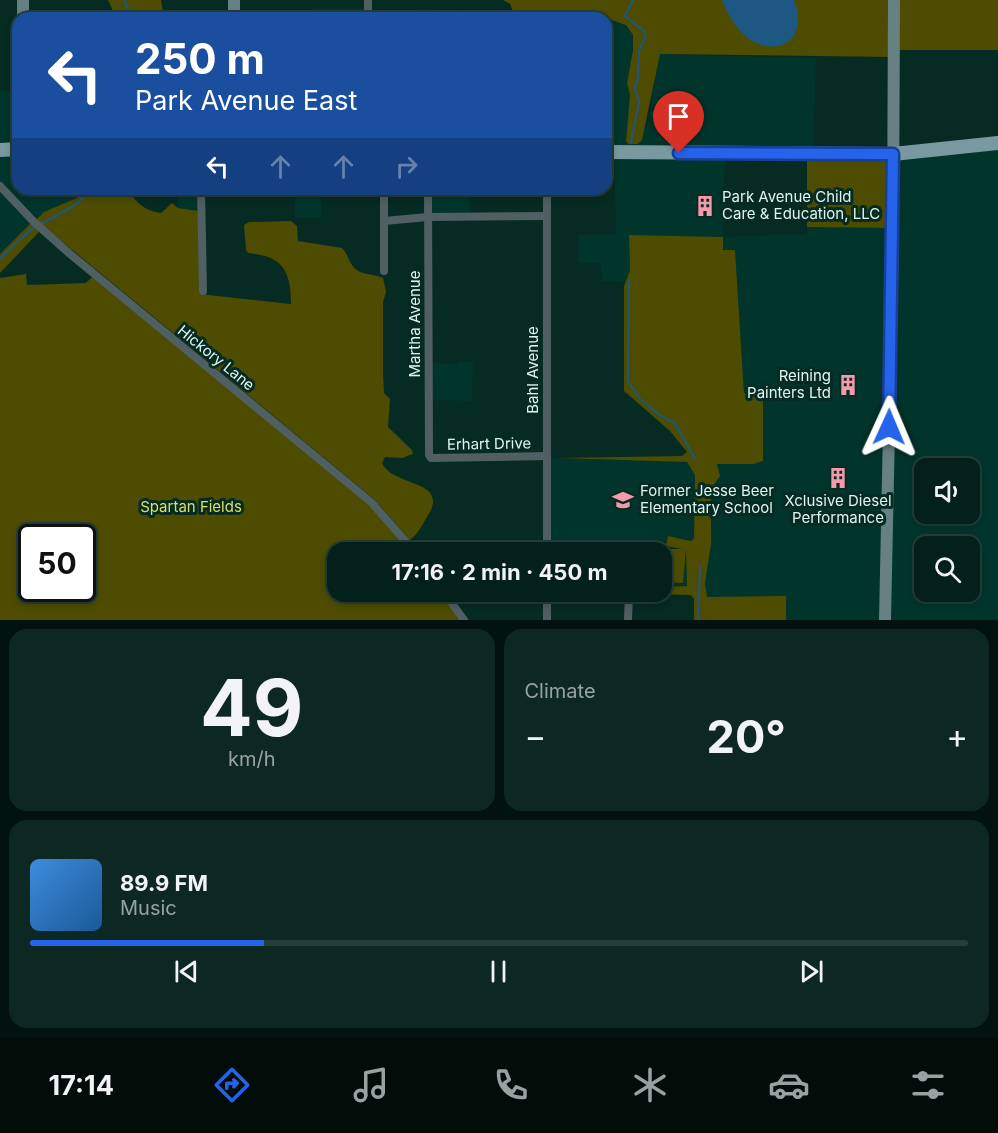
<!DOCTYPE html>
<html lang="en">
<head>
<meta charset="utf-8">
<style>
	:root { --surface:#04201a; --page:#0d2823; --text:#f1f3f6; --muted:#97a3a2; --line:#253e39; --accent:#2563eb }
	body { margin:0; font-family:Inter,sans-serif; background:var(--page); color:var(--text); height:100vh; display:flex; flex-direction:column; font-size:22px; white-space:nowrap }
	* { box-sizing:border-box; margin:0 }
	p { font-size:20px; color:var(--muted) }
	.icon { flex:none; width:33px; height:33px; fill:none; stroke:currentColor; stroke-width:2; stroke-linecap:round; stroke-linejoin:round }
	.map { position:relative; height:620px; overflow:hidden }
	.side { display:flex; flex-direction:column; gap:9px; padding:9px; background:#02120e; flex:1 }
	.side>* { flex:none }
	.top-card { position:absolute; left:12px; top:12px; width:600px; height:183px; border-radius:18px; box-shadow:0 3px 9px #0003,0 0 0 2px var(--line); background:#1a4fa0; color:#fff; overflow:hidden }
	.fabs { position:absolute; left:914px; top:458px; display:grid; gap:12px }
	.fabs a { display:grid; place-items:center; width:66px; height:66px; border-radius:12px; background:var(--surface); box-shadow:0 3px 9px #0003,0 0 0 2px var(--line); font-size:30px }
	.speed { position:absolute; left:18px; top:524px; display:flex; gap:12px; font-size:30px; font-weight:700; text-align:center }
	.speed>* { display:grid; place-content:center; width:78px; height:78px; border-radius:50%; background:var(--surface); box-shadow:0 3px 9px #0003,0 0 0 2px var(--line); line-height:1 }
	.speed .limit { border:3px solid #111; border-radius:9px; background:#fff; color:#111 }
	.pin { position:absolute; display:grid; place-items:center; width:51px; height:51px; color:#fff; margin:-62px -26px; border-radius:50% 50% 50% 0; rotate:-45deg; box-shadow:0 0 6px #0007 }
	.pin .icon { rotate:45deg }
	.me { position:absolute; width:66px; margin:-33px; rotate:1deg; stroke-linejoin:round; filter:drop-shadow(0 0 4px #0008) }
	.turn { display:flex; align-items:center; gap:21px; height:126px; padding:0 24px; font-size:27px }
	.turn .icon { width:78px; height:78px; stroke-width:2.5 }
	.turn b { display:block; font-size:42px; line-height:51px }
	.lanes { display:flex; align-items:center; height:57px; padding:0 24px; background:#0003; justify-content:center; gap:30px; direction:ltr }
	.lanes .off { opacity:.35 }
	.big { font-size:45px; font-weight:700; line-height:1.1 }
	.side .tile { flex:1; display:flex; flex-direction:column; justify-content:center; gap:9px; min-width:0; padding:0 21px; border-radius:18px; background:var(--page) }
	.side .dial { align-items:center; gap:0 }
	.dial b { font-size:78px; line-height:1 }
	.song { display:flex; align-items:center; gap:18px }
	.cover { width:72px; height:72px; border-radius:9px; background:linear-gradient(135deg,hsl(210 70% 55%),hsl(210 70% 35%)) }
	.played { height:6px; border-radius:3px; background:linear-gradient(90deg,var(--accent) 25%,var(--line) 25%) }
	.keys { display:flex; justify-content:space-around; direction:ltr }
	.heat { display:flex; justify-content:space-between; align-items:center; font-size:33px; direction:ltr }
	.side .tiles { flex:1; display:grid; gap:9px; grid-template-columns:1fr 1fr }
	.tile:last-child { grid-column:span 2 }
	.trip { position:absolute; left:327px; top:542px; width:345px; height:60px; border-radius:18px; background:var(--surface); box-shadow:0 3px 9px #0003,0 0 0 2px var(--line); font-weight:700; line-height:60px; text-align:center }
	.tabs { display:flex; height:96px; justify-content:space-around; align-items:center; background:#020d0a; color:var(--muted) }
	.tabs .icon { width:42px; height:42px }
	.tabs .current { color:var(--accent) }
	.tabs b { font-size:27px; color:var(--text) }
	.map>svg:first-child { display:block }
	.built { fill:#01352b; fill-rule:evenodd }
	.green { fill:#4d4c01; fill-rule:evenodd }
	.water { fill:#1c5882 }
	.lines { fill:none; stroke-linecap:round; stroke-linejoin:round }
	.stream { stroke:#1c5882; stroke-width:2 }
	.street { stroke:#4f5f62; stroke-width:8 }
	.secondary { stroke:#668084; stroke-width:12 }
	.primary { stroke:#78999f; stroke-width:14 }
	.route-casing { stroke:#184099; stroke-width:15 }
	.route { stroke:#2563eb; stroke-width:10 }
	.labels { text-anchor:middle; stroke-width:6; stroke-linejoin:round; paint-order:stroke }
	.poi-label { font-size:15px; fill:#e0f4ee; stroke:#052b23; text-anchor:start }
	.street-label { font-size:15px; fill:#e0f4ee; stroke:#052b23 }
	.park-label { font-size:15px; fill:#dfde63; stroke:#052b23 }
</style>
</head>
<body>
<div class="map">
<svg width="998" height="620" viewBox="0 0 998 620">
	<rect width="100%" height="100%" fill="#052b23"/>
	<g class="built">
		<rect x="312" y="8" width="52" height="10"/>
		<path d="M417 9 463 10V18H417Z"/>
		<path d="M502 11 603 17 626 24 633 35V50L627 83 630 95 626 141 648 125 658 56 660 54 816 58 813 149 725 150 723 237 806 234 807 227 888 228 889 160 998 148V620H786V597H707L705 583 711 544V489L720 476 717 464H754L763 461V394L744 393 735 250H723V237L629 235 630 270 625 282 602 281 601 263H579V235H616L614 149H606V18H502ZM924 468H969V513H924ZM924 546H969V591H924Z"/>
		<path d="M14 67H18V189H89L86 194 70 203 44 212 0 254V91H15Z"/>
		<path d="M178 189H198L199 211 178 208Z"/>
		<rect x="295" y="189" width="26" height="29"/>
		<path d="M431 189H470L469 215H431Z"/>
		<path d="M458 361 473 362 472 401 432 400V363L458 364Z"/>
		<path d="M551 458 687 461 695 475 694 538 691 541 679 537 668 548 688 551 687 586 662 587V552H551Z"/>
	</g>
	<g class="green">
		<path d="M108 0H161L164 18H116Z"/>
		<path d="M503 0H891L890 57 660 54 642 140 638 144H628L626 141 630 95 627 83 633 50V35L626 25 603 17 513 11 510 4Z"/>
		<rect x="898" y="0" width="100" height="50"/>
		<path d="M807 160H889L888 228 807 227Z"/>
		<path d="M89 189H128C136 203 145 211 161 213L172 203 178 208 199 211 200 294 291 304C291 270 282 256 248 253L246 250 244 225 249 222 291 221 297 226 298 241 342 248C347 253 348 259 352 265 359 276 373 273 383 278L386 292 383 302V372L384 393 390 399 388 427 412 450 413 454 402 458 385 457 382 463C392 487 452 479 427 517 422 525 418 534 410 540L374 499 36 220 44 212 86 194Z"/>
		<path d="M31 223 39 232 0 273V254Z"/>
		<path d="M629 235 723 237V250H735L744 393 763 394V461L754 464H717L720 476 711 489V544L705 583 707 597 786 596V620H694V599L691 595 637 594 635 591H662V587L687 586 686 549 683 583 664 582 665 549H682L666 546 668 536 691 541 694 538 695 475 687 462 558 458 682 456 687 452 670 431 624 391V286L630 270Z"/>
		<path d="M26 274 27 285 86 283 92 277 369 504 411 552H338V591H439L460 620H0V278ZM32 537H82V588H32Z"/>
	</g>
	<path class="water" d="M722 0H794C806 29 790 57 756 43 740 36 728 16 722 0Z"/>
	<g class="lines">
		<g class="stream">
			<path d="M124 0 132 18"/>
			<path d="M631 143 639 102 635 88 638 78 639 50 646 36 644 31 625 16 633 0"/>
			<path d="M0 258 30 230 72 207 94 189"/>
			<path d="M629 280 628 381 640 399 661 416 675 423 695 459"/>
			<path d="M698 620 700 567"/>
		</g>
		<g class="street">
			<path d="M368 18V0"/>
			<path d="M0 186 34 222 70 254 371 502 415 552"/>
			<path d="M201 189 203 291"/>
			<path d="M384 189V271"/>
			<path d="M428 189 429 455 431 458 547 456"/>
			<path d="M384 221 428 217 547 216"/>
			<path d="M547 552V189"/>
			<path d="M443 591 464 620"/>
			<path d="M547 591V620"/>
			<path d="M628 620 629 591"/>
		</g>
		<g class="secondary">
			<path d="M23 18V0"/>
			<path d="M234 18V0"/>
			<path d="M885 620 893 239 894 0"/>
		</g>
		<g class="primary">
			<path d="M0 150 18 149"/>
			<path d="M606 152 893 154 998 143"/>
		</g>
	</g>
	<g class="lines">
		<defs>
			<path id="route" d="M679 153 893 154 889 427"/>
		</defs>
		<use href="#route" class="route-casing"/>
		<use href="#route" class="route"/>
	</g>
	<defs>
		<symbol id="building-bare" viewBox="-9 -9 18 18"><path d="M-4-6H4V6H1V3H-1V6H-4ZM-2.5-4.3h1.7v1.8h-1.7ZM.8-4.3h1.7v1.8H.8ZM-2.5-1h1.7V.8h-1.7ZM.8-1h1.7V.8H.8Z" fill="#f39aac" stroke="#052b23" stroke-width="2.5" paint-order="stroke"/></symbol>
		<symbol id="school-bare" viewBox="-9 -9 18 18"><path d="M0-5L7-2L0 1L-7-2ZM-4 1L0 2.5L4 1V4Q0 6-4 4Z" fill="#f39aac" stroke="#052b23" stroke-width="2.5" paint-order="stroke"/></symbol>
	</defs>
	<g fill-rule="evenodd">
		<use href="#building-bare" x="690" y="191" width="30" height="30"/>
		<use href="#building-bare" x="833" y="370" width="30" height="30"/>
		<use href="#building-bare" x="823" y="463" width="30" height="30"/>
		<use href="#school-bare" x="608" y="485" width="30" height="30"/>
	</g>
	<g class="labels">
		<g class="poi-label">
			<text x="722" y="202">Park Avenue Child<tspan x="722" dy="17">Care &amp; Education, LLC</tspan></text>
			<text x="831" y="381" text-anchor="end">Reining<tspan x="831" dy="17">Painters Ltd</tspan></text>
			<text x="640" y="496">Former Jesse Beer<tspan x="640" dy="17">Elementary School</tspan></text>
			<text x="838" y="506" text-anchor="middle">Xclusive Diesel<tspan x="838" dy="17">Performance</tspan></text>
		</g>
		<g class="street-label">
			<text transform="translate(415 324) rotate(-90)" y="5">Martha Avenue</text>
			<text transform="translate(216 358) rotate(39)" y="5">Hickory Lane</text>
			<text transform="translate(533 370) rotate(-90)" y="5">Bahl Avenue</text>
			<text transform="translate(489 444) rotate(-1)" y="5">Erhart Drive</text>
		</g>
		<g class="park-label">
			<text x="191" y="512">Spartan Fields</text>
		</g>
	</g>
</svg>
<div class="fabs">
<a><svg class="icon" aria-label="sound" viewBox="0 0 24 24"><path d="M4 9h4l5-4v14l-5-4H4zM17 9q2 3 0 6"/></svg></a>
<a><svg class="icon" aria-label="search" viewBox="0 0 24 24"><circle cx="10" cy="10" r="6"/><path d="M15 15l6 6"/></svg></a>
</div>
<div class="speed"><div class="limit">50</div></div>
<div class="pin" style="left:679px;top:153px;background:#d93025"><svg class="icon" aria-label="arrive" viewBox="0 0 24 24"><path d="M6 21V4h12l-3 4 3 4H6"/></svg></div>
<svg class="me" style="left:889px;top:427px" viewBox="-20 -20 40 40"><path d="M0-17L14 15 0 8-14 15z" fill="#2563eb" stroke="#fff" stroke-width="4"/></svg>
<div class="trip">17:16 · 2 min · 450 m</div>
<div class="top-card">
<div class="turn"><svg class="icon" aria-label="left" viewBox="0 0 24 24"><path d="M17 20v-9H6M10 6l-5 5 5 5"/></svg><div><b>250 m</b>Park Avenue East</div></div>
<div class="lanes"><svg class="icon" aria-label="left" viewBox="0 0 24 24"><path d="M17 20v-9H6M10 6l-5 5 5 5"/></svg><svg class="icon off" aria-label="ahead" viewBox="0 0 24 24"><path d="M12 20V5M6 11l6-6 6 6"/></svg><svg class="icon off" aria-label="ahead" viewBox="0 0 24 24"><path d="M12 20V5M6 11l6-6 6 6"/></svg><svg class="icon off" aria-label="right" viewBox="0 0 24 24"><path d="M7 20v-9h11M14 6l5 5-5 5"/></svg></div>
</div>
</div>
<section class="side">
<div class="tiles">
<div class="tile dial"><b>49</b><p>km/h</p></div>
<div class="tile"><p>Climate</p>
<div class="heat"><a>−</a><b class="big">20°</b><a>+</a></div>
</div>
<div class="tile">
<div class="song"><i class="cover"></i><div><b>89.9 FM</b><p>Music</p></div></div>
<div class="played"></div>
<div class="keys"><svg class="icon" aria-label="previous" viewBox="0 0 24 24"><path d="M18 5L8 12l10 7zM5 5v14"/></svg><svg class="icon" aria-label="pause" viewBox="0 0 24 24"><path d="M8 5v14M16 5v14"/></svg><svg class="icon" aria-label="next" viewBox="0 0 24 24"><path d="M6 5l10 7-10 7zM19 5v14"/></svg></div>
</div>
</div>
</section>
<nav class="tabs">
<b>17:14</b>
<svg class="icon current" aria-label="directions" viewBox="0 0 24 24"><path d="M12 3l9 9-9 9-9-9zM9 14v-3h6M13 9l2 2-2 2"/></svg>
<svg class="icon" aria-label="music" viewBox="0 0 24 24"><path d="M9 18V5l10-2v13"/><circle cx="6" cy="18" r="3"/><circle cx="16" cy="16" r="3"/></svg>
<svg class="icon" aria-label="phone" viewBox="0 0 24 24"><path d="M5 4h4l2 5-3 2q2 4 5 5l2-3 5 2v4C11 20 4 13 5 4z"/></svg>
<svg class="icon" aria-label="climate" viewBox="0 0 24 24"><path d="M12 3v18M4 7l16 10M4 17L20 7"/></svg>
<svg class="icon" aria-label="car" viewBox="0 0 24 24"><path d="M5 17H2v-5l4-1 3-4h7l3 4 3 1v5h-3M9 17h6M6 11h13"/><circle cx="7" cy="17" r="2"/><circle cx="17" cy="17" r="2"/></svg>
<svg class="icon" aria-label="filters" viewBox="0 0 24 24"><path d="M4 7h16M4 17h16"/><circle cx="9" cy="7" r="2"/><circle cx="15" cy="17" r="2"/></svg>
</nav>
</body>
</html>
